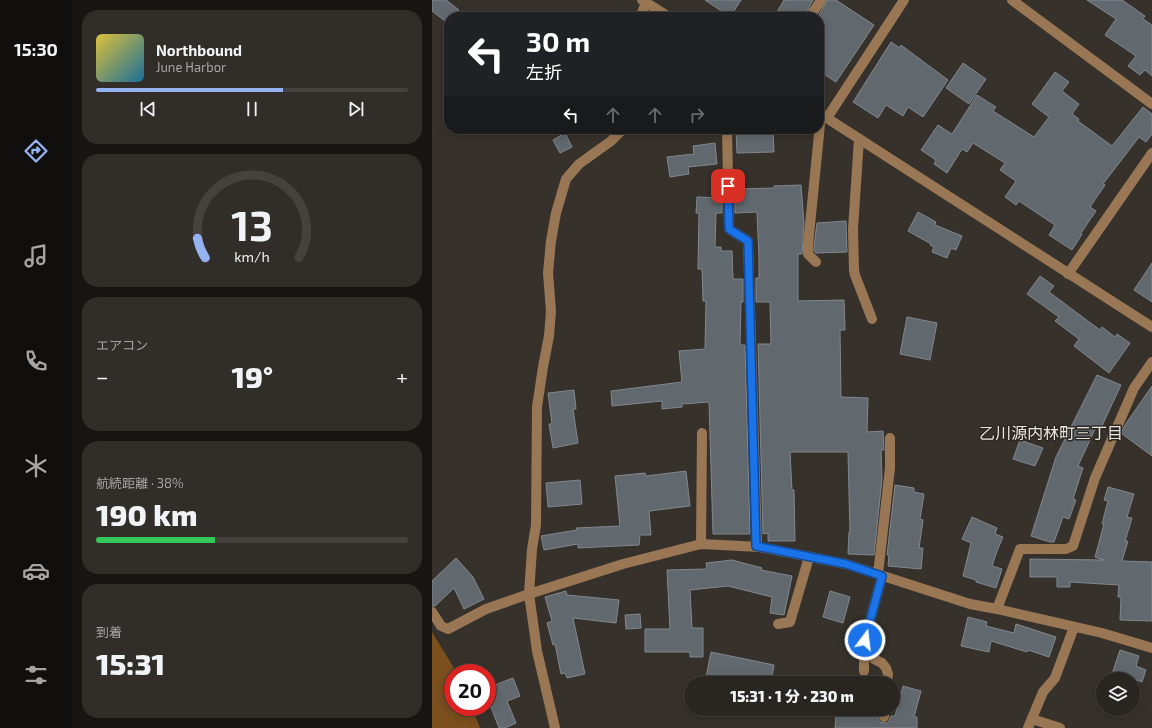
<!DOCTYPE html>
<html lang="ja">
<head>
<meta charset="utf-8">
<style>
	:root { --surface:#292520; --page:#312d29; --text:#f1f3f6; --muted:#a5a5a5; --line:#45423e; --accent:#95b2f1 }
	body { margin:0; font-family:"Exo 2","Noto Sans JP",sans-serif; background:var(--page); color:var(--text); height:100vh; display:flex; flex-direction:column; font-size:15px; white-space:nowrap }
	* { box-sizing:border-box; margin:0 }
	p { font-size:13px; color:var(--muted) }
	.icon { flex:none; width:22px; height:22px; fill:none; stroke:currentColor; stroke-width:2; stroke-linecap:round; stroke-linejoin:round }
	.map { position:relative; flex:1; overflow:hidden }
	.sheet { display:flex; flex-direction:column; gap:10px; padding:10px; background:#171412; width:360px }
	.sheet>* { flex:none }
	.top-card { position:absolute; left:12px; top:12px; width:380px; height:122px; border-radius:16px; box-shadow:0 2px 10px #0003,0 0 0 1px var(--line); background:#202124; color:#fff; overflow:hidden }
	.buttons { position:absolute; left:664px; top:672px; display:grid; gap:8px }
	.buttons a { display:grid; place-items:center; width:44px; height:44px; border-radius:50%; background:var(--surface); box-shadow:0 2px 10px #0003,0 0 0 1px var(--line); font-size:20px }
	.speed { position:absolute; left:12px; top:664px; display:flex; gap:8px; font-size:20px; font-weight:700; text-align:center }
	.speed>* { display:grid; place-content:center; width:52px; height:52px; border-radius:50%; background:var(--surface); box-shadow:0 2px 10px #0003,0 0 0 1px var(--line); line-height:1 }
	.speed .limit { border:6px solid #d22; background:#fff; color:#111 }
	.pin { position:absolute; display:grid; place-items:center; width:34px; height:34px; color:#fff; margin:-17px; border-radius:8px; box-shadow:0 2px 6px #0006 }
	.me { position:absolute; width:44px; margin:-22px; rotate:15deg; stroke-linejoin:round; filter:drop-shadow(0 0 3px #0008) }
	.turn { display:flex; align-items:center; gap:14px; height:84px; padding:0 16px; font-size:18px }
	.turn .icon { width:52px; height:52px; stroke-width:2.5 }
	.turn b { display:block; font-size:28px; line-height:34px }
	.lanes { display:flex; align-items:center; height:38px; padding:0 16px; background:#0003; justify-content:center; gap:20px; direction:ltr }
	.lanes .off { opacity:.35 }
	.big { font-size:30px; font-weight:800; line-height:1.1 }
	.sheet .card { flex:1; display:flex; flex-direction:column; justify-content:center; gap:6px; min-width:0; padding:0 14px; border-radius:16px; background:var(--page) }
	.sheet .dial { align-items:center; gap:0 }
	.dial svg { height:104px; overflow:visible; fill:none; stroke:var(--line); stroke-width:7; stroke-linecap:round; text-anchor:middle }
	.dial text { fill:var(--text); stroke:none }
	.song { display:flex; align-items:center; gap:12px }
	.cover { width:48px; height:48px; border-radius:6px; background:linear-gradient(135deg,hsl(50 70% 55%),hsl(200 70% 35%)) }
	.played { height:4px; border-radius:2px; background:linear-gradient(90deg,var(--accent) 60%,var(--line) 60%) }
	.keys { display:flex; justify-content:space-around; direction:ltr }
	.heat { display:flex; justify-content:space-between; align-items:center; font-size:22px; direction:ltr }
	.charge { height:6px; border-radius:3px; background:linear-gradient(90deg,#34c759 38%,var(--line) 0) }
	.trip { position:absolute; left:252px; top:676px; width:216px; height:40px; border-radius:20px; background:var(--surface); box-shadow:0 2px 10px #0003,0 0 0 1px var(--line); font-weight:800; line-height:40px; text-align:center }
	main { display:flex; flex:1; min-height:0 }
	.tabs { display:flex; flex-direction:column; width:72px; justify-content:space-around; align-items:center; background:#100f0d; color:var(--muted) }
	.tabs .icon { width:28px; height:28px }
	.tabs .on { color:var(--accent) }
	.tabs b { font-size:18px; color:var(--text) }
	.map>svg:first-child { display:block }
	.green { fill:#7b4f1e }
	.building { fill:#61696f; stroke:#80888f }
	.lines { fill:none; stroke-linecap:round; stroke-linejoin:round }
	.minor { stroke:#9a7754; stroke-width:10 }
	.route-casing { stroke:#114b97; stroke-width:10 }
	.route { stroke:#1a73e8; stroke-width:7 }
	.labels { text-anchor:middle; stroke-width:3; stroke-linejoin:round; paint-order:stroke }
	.neighbourhood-label { font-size:16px; fill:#e8e4e0; stroke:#2d2721 }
</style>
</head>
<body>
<main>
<nav class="tabs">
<b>15:30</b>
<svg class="icon on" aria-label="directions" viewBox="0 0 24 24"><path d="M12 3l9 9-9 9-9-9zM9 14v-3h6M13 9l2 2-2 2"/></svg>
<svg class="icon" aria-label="music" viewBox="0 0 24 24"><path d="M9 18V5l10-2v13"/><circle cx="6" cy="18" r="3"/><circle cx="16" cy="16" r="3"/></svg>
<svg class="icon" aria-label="phone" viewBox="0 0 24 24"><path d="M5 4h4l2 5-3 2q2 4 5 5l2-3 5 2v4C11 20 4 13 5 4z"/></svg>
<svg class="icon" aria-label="climate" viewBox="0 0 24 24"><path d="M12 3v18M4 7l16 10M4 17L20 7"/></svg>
<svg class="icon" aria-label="car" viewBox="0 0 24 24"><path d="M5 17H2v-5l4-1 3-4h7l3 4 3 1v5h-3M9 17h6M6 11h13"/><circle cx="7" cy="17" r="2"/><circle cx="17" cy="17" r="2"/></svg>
<svg class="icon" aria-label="filters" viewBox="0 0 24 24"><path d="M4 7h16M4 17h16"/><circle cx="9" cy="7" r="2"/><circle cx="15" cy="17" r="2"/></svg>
</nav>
<section class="sheet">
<div class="card">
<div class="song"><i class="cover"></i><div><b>Northbound</b><p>June Harbor</p></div></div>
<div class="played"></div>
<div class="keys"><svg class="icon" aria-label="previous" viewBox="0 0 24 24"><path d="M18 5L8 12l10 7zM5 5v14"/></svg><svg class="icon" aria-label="pause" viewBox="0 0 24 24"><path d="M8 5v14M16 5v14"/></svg><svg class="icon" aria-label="next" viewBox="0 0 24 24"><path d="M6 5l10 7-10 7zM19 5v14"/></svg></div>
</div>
<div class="card dial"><svg viewBox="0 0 100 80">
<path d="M14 69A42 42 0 1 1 86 69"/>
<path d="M14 69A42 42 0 0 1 8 54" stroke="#95b2f1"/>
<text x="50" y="56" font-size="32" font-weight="700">13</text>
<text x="50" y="72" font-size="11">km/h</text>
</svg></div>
<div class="card"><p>エアコン</p>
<div class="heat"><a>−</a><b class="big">19°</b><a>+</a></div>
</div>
<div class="card"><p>航続距離 · 38%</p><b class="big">190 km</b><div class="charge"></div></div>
<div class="card"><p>到着</p><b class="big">15:31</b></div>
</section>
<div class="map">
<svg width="720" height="728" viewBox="0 0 720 728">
	<rect width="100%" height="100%" fill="#37312b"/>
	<path class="green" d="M0 632 25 673H21V707H40L48 728H0Z"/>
	<g class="building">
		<path d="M0 0H14L27 10 22 17H17V24L0 11Z"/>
		<path d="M273 0H309L298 17Z"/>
		<path d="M352 0H381L372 17H342Z"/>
		<path d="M395 0H404L442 25 404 82 387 71V17H386Z"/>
		<path d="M655 0H690L713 16 711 19 720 25V76L713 70 708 75 696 66 704 56 673 35 684 19Z"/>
		<path d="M459 42 468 48 469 45 516 80 491 117 476 107 471 116 454 105 446 118 421 102Z"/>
		<path d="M531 63 554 79 537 104 514 88Z"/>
		<path d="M623 72 637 82 630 91 647 104 640 114 647 119 646 121 680 146 711 107 720 114V134L714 142 707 137 671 184 673 185 658 207 664 211 649 233 650 234 640 250 617 235 623 225 587 201 584 205 573 197 584 181 568 170 573 163 541 143 535 152 530 149 515 173 502 164 504 160 489 150 506 125 520 134 545 95 564 107 561 111 602 137 617 117 600 104Z"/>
		<path d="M341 129 342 152 305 153 304 130Z"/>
		<path d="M133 133 140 147 128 153 121 140Z"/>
		<path d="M283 143 285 164 256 167 257 174 238 177 235 157 262 154 261 146Z"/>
		<path d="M369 185 372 223 370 254H366V301L412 300 413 330H408L409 397 436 398 435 432 451 431 452 450H449L450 479 442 555 416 554 417 532H418L416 452H358L360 490H362L363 541H336V533L331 534 326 344H339L338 302H324V278H327V258L325 212 303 213V199H308L307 189 342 188V186Z"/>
		<path d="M265 197 290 198V213H284L283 247H289V251H300L301 279H311V302H309L308 345H313L318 534H281L277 402 250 404V407L230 409V401L180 406 179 391 250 382 247 351 273 349 274 301H271L270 269H266L267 213H264Z"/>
		<path d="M486 212 504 222 503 225 530 236 524 250 519 248 515 258 500 252 502 247 498 245 499 244 476 231Z"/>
		<path d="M414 221 415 252 384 253 382 251V245L385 223Z"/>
		<path d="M720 263V302L702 290Z"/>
		<path d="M608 276 622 286 617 292 668 330 670 327 683 337 685 334 698 343 677 373 642 346 647 339 623 321 627 317 595 294Z"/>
		<path d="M475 317 505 323 498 360 468 354Z"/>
		<path d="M665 375 689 385 668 430 664 427 646 466 651 468 650 471 641 499 644 500 637 519 631 517 622 542H618L599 536 624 457Z"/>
		<path d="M720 386V456L689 433 693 425Z"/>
		<path d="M142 390 144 409H141L146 443 121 448 117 424H120L116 393Z"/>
		<path d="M588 440 611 448 603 466 581 459Z"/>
		<path d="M254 471 258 506 217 511 219 535H208L207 545 146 548V544L112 550 109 536 145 530 144 528 188 526 183 476 213 473 214 476Z"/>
		<path d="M148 480 150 504 116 507 114 483Z"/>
		<path d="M463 485 482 488V492L492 494 488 519 491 520 487 548H491L489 569 456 566 457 555H455Z"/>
		<path d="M676 487 702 494 695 517 700 518 693 541H696L690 561 720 562V621L688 620 689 597H686L687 585 638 582V587H625V577H598V559L672 560 663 557 672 524H670L676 501 672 500Z"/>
		<path d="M540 517 565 528 563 534 571 537 565 551 560 566 570 569 564 588 544 582V580L531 576 539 543 530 539Z"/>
		<path d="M24 558 41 577 52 599 32 609 22 588 3 606H0V581Z"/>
		<path d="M300 560 330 568 329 570 360 576 352 615 338 613 340 597 296 586 258 590 260 628H271V657H258V652H213V629H238L235 570 275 569 274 563Z"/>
		<path d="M134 591 135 595 187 600 184 623 141 618 153 674 135 678 133 673 129 674 123 644 121 645 115 623 120 621 113 597Z"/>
		<path d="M398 591 418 597 411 623 391 617Z"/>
		<path d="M208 614 209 628 194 629 193 615Z"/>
		<path d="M536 617 555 622 554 626 582 633 584 624 624 637 617 657 596 650 595 652 559 641 557 652 529 646Z"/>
		<path d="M688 650 707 656 704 666 714 670 710 682 701 679H695L680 674Z"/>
		<path d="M279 652 342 665 339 683H273Z"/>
		<path d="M81 678 88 696 75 701 84 723 73 728H67L59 707 58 708 55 700V688Z"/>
		<path d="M471 686 489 691 482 717H485V728H403L404 712 446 715V719L448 722 452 723H455L457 721 459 716H463Z"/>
	</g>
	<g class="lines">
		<g class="minor">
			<path d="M210 0 237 17"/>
			<path d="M580 0 720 104"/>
			<path d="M208 17 214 3"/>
			<path d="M378 17 389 0"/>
			<path d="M387 113 720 327"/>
			<path d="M395 118 472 0"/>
			<path d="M295 129 297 229 316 241 325 546"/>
			<path d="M427 139 421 229 422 270 423 275 440 319"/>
			<path d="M384 262 376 254V245L389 114"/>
			<path d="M636 274 720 153"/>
			<path d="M269 544 270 433"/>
			<path d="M446 574 458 468V438"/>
			<path d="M565 609 588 549H634L641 546 663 478 702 388 720 362"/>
			<path d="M0 612 9 626 16 629 54 609 97 594 191 564 269 544 328 547 414 564 538 604 565 609 670 633 720 648"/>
			<path d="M346 624 358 622 377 557"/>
			<path d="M433 640 442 659 450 663 454 668 456 674 455 683"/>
			<path d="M432 671C431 637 442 608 450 576"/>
			<path d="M452 717 453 709"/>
			<path d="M600 719 628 728"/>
			<path d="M123 728 105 651 97 594 100 549 104 525 105 407 111 367 117 336 119 311 116 273 119 241 124 213 134 179 147 164 179 141 191 129"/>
			<path d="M596 728 611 692 623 678 642 627"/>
		</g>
	</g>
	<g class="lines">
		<defs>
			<path id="route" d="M296 186 297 229 316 241 324 546 414 564 450 576 433 640"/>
		</defs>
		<use href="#route" class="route-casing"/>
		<use href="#route" class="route"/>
	</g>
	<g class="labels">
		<g class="neighbourhood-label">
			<text x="619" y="439">乙川源内林町三丁目</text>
		</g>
	</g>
</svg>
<div class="buttons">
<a><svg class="icon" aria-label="layers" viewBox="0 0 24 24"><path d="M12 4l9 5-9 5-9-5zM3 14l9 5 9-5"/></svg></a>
</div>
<div class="speed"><div class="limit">20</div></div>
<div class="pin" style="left:296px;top:186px;background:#d93025"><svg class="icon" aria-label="arrive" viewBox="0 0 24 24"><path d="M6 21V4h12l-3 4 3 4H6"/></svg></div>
<svg class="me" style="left:433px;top:640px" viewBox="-20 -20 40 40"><circle r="17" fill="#1a73e8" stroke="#fff" stroke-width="3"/><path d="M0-11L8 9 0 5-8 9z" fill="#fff"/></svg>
<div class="trip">15:31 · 1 分 · 230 m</div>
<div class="top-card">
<div class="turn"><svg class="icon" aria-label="left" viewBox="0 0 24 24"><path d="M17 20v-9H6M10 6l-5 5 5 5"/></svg><div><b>30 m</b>左折</div></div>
<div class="lanes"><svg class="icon" aria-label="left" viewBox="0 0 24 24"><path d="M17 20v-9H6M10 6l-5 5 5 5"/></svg><svg class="icon off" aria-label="ahead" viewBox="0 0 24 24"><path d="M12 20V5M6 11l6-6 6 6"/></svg><svg class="icon off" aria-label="ahead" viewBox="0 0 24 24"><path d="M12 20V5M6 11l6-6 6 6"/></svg><svg class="icon off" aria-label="right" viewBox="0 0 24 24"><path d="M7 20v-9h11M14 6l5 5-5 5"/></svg></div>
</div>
</div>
</main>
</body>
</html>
